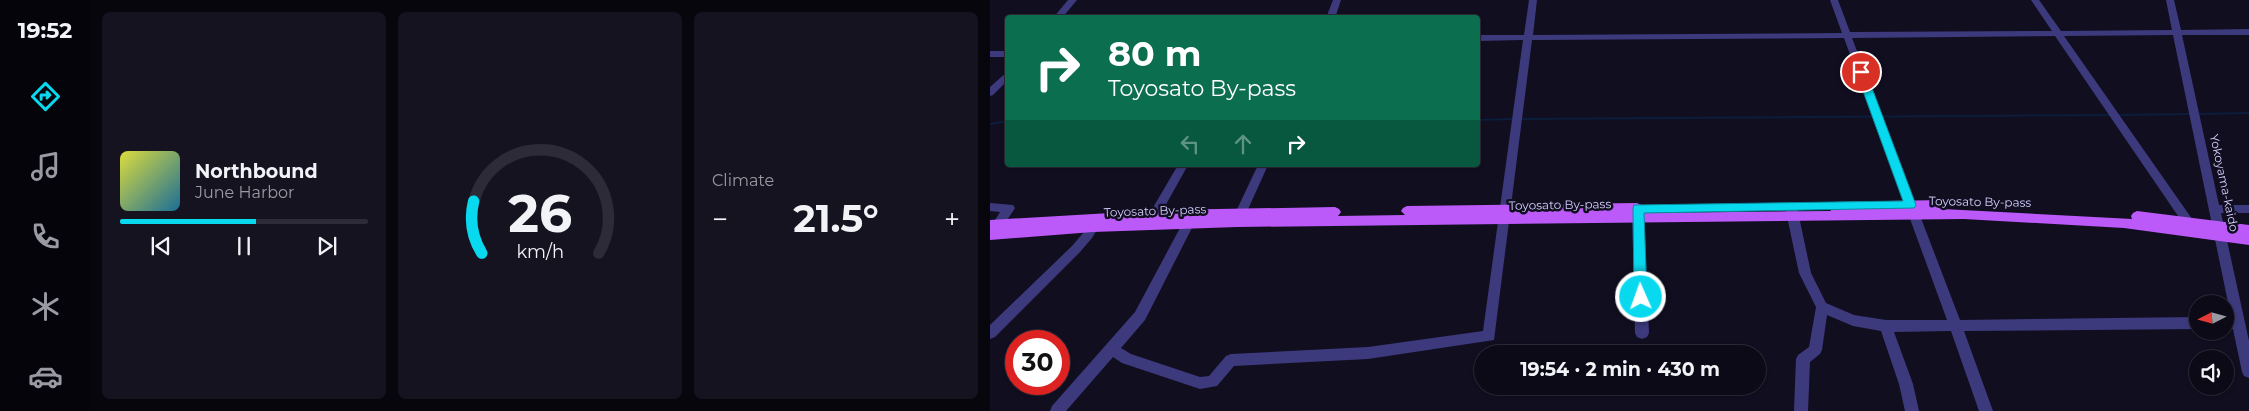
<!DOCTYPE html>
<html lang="en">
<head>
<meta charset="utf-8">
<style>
	:root { --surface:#0d0a18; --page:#161321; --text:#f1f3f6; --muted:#9a9aa2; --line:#2d2b37; --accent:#09d9ee }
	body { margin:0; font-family:Montserrat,sans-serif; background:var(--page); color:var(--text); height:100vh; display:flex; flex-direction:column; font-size:19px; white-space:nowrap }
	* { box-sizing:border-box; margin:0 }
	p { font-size:16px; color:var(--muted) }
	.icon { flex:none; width:28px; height:28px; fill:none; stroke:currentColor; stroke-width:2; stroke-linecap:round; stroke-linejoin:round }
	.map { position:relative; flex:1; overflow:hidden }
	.side { display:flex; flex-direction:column; gap:12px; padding:12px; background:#07060d; width:900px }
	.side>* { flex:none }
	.banner { position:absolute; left:15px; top:15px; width:475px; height:152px; border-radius:5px; box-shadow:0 1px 4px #0004,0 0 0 1px var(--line); background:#0b6e4f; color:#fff; overflow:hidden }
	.needle { width:32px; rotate:264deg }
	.buttons { position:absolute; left:1199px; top:295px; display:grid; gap:10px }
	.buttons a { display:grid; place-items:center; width:45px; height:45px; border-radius:50%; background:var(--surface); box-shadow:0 1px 4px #0004,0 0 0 1px var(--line); font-size:25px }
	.speed { position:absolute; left:15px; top:330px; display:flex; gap:10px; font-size:25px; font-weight:700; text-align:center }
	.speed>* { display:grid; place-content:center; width:65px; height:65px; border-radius:50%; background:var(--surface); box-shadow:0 1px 4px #0004,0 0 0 1px var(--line); line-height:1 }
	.speed .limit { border:8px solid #d22; background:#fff; color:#111 }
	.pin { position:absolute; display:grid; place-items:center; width:42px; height:42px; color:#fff; margin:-21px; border:2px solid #fff; border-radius:50%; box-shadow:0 1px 5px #0007 }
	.me { position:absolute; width:55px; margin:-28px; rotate:358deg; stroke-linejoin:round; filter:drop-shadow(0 0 4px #0008) }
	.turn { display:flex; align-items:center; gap:18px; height:105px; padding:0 20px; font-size:22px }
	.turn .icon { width:65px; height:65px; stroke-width:2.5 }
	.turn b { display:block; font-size:35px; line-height:42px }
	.lanes { display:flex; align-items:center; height:48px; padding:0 20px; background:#0003; justify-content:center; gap:25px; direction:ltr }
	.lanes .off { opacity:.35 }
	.big { font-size:38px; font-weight:700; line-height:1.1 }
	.side .tile { flex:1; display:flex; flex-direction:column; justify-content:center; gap:8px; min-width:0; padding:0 18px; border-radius:8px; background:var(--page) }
	.side .dial { align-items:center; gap:0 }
	.dial svg { height:130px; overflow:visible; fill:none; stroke:var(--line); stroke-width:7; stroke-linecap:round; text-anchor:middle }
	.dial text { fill:var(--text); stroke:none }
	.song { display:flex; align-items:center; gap:15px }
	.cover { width:60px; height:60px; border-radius:8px; background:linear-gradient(135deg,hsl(60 70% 55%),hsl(200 70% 35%)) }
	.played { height:5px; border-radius:2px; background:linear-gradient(90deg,var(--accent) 55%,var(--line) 55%) }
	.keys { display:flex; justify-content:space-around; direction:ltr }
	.heat { display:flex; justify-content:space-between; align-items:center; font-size:28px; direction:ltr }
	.side .tiles { flex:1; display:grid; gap:12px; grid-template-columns:repeat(3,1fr) }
	.trip { position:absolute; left:484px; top:345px; width:292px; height:50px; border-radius:25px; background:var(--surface); box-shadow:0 1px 4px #0004,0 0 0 1px var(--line); font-weight:700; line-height:50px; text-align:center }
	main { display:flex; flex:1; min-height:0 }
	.menu { display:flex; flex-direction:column; width:90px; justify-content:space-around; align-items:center; background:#05040a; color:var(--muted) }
	.menu .icon { width:35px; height:35px }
	.menu .selected { color:var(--accent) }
	.menu b { font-size:22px; color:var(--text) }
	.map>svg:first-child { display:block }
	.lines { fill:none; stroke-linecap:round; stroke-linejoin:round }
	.stream { stroke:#0b1d3b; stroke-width:2 }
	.minor { fill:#3c3a7d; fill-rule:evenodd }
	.major { fill:#bc5af9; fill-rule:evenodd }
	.route { fill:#09d9ee; stroke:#068d9b }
	.labels { text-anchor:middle; stroke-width:5; stroke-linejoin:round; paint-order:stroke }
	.street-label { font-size:12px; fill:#d3cefd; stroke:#110e20 }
</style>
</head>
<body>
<main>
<nav class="menu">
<b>19:52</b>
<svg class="icon selected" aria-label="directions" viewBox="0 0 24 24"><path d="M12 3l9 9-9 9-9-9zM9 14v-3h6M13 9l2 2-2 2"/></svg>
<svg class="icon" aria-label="music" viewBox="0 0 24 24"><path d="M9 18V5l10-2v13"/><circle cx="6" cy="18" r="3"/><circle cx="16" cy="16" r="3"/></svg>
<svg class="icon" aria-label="phone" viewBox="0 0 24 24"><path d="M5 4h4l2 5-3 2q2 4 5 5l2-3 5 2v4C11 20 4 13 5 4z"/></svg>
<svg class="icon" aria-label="climate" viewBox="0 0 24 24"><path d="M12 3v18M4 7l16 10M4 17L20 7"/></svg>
<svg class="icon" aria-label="car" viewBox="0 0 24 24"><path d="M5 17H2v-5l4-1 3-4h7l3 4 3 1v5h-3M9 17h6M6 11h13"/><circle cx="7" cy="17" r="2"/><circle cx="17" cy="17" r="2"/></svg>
</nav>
<section class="side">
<div class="tiles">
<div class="tile">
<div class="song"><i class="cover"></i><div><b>Northbound</b><p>June Harbor</p></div></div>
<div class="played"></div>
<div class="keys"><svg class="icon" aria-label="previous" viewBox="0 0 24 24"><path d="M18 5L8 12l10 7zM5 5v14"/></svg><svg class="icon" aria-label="pause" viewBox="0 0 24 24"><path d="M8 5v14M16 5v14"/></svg><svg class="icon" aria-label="next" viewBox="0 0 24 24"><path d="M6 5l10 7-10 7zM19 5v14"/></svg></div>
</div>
<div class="tile dial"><svg viewBox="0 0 100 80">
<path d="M14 69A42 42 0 1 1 86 69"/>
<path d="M14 69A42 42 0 0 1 9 37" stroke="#09d9ee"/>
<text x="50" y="56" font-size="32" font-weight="700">26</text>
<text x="50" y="72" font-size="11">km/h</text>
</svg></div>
<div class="tile"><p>Climate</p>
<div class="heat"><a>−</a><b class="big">21.5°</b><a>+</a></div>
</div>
</div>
</section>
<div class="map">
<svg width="1259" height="411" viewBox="0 0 1259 411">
	<rect width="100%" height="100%" fill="#110e20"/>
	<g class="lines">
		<g class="stream">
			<path d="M1206 114 1259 113"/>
			<path d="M1126 115 1201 114"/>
			<path d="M529 119 1121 115"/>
			<path d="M488 120 523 119"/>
			<path d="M0 124 18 121"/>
		</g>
		<g class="minor">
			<path d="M78 0H87L72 18H63Z"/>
			<path d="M343 0H351L345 18H336Z"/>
			<path d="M539 0H547L543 35 852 33 840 0H848L860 32 1062 31 1041 0H1049L1071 31 1182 30 1176 0H1184L1191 30 1259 29V35H1192L1229 205H1259V213H1231L1259 341V378L1254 376 1252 372 1243 329H1235V317H1241L1183 35 1074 36 1207 226 1209 229 1207 232H1199L1065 36 862 38 970 320 1208 317V329L974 331 1003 411H989L961 331 904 332 923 384 929 411H915L909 384 891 331 863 326 837 315 832 350 830 354 820 362 818 411H804L806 359 808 355 819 347 826 307 809 273 795 207 797 204H805L807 207 821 273 836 303 864 315 896 320H957L854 38 542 40 504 340 378 359 244 366 227 386 210 389 132 363 123 357 76 411H60L62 406 145 312 198 213H206L208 216 155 320 131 348 141 354 210 377 219 376 236 356 241 354 378 347 493 331 533 40 488 41V35H534Z"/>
			<rect x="0" y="51" width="18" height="6"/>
			<path d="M18 71V80L3 95 0 96V87Z"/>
			<path d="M188 165H198L164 226H156L154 223Z"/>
			<path d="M268 165H278L251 225H243L241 222Z"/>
			<path d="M0 203 23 205 25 208 8 234H0V228L10 212 0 211Z"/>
			<path d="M648 204 652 205 654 208 659 333 657 337 652 339 647 337 645 333 642 208 644 205Z"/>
			<path d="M107 216 111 217 113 220 102 238 90 252 5 337 0 339V325L82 246 94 232 103 217Z"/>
		</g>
		<path class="major" d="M952 200 958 205 953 209 1142 219 1141 216 1143 213 1147 211 1259 225V245L1134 228 974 219 247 227 103 232 0 240V220L172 210 345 207 349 209 351 212 348 216 415 215 411 211 413 208 417 206 647 203 651 205 653 208 651 211 647 213 841 211 839 207 841 204 845 202Z"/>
	</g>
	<path class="route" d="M871 69 876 72 926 205 924 208 654 213 657 297 655 300H646L644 297 643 208 644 205 913 201 866 72Z"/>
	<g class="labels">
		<g class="street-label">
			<text transform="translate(1234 183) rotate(78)" y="4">Yokoyama-kaido</text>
			<text transform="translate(990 202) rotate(1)" y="4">Toyosato By-pass</text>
			<text transform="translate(570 205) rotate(-1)" y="4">Toyosato By-pass</text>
			<text transform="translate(165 211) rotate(-2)" y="4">Toyosato By-pass</text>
		</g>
	</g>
</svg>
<div class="buttons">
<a><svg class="needle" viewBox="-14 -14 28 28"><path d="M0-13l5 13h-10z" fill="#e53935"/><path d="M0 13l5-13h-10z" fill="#9a9aa2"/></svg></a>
<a><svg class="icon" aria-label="sound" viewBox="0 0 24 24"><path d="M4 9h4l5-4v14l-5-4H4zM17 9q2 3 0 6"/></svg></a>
</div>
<div class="speed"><div class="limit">30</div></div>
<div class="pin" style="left:871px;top:72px;background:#d93025"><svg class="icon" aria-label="arrive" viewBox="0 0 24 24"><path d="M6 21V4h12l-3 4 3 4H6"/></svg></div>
<svg class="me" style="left:651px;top:297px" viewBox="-20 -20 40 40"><circle r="17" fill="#09d9ee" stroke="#fff" stroke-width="3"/><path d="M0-11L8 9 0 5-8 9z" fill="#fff"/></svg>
<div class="trip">19:54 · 2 min · 430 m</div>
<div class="banner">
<div class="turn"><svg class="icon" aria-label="right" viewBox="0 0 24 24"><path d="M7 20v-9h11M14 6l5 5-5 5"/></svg><div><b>80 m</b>Toyosato By-pass</div></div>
<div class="lanes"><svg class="icon off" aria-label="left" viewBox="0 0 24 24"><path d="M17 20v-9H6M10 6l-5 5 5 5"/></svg><svg class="icon off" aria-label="ahead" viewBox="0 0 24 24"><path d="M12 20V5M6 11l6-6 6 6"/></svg><svg class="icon" aria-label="right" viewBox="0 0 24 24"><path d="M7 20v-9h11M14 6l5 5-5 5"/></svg></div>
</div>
</div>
</main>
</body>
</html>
